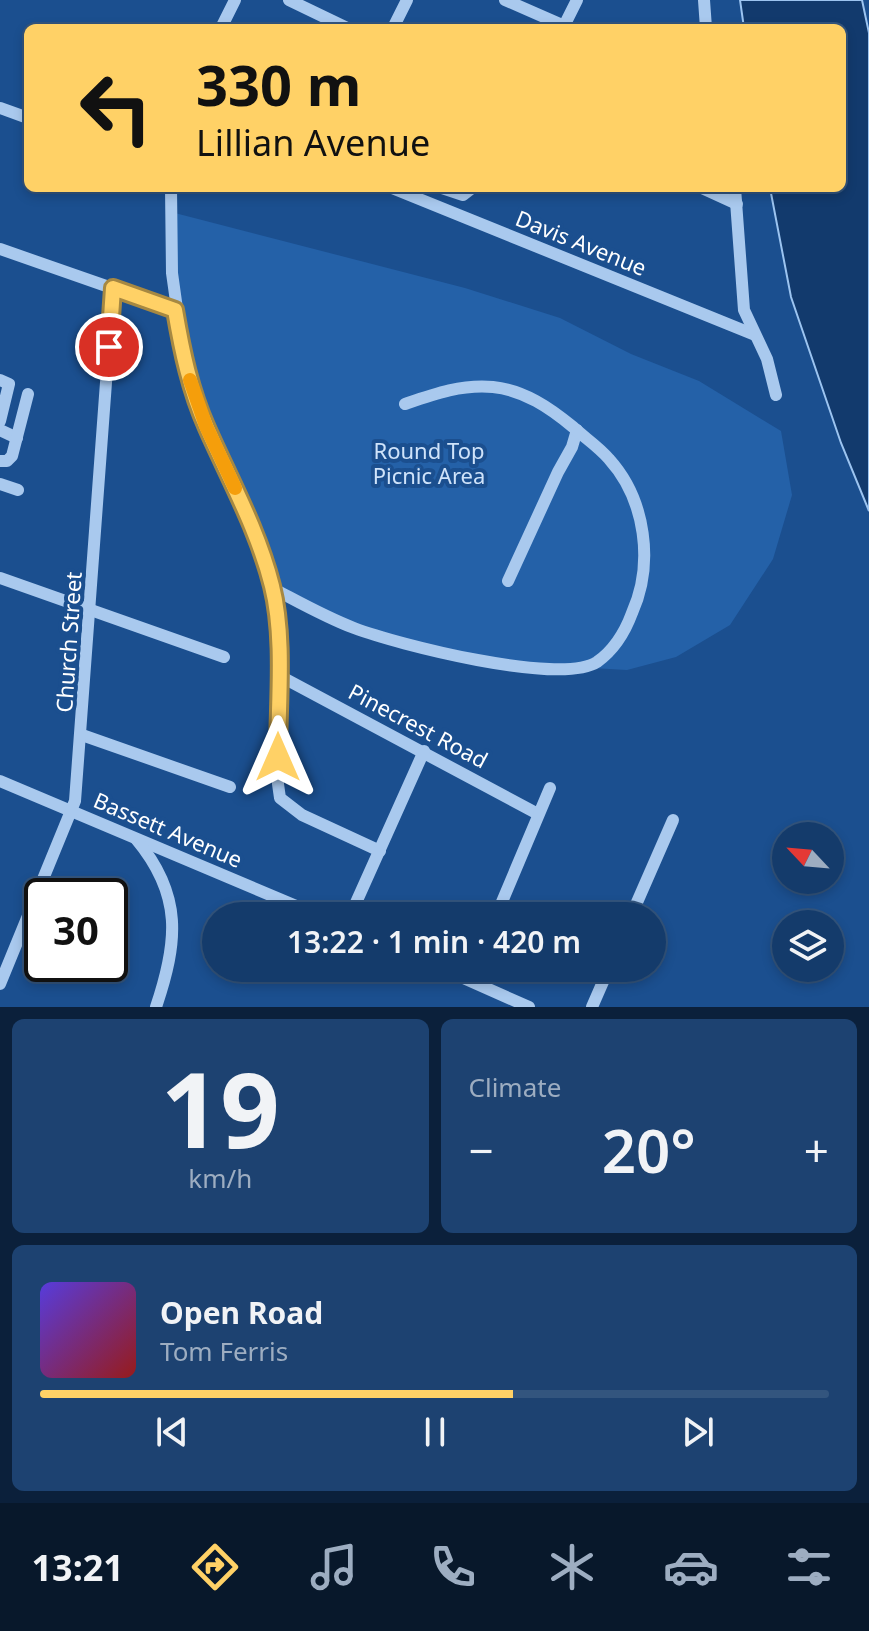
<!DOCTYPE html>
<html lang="en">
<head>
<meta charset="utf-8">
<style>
	:root { --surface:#143b6b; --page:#1d4271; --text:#f1f3f6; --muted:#9dadc1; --line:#33557e; --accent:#ffd166 }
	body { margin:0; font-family:"Noto Sans",sans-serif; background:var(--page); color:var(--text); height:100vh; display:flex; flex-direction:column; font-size:30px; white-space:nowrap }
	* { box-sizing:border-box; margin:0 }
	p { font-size:26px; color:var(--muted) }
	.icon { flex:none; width:44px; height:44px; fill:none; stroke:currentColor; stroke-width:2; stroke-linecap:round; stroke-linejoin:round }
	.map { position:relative; height:1007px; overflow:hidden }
	.details { display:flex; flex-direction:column; gap:12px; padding:12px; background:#0b203b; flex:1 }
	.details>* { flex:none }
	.guide { position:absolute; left:24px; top:24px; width:822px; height:168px; border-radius:12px; box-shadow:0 4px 12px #0003,0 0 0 2px var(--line); background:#ffd166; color:#111; overflow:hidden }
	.needle { width:52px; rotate:296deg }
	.fabs { position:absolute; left:772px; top:822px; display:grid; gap:16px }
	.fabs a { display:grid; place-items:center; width:72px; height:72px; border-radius:50%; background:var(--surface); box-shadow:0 4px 12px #0003,0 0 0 2px var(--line); font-size:40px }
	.speed { position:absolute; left:24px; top:878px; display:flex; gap:16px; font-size:40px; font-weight:700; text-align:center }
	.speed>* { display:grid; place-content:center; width:104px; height:104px; border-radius:50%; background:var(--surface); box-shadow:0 4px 12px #0003,0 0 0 2px var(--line); line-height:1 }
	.speed .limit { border:4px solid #111; border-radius:12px; background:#fff; color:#111 }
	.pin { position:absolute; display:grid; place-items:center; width:68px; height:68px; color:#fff; margin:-34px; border:4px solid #fff; border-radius:50%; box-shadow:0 2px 8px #0007 }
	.me { position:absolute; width:88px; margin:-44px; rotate:0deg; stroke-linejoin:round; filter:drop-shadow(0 0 6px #0008) }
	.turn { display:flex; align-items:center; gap:28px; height:168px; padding:0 40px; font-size:36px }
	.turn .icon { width:104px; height:104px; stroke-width:2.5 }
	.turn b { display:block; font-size:56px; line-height:68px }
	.big { font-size:60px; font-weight:600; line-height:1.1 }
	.details .tile { flex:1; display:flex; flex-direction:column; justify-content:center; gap:12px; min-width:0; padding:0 28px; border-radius:12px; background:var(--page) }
	.details .dial { align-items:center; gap:0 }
	.dial b { font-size:104px; line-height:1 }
	.song { display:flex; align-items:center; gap:24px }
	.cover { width:96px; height:96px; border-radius:12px; background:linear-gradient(135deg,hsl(250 70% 55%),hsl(0 70% 35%)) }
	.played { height:8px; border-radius:4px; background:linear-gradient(90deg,var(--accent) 60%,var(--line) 60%) }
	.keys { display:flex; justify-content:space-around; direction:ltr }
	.heat { display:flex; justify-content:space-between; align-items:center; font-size:44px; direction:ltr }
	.details .tiles { flex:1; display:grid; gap:12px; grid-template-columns:1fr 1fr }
	.tile:last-child { grid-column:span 2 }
	.trip { position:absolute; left:202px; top:902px; width:464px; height:80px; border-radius:40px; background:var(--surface); box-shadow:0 4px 12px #0003,0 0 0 2px var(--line); font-weight:600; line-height:80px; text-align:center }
	.menu { display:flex; height:128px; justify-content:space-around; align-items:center; background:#08182b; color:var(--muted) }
	.menu .icon { width:56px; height:56px }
	.menu .current { color:var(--accent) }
	.menu b { font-size:36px; color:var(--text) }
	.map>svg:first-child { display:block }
	.green { fill:#2461a8 }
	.water { fill:#123a6d; stroke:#9cc4f0; stroke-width:2 }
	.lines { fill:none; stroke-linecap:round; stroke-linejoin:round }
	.minor { stroke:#a9c9ee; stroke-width:12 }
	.route-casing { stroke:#a68842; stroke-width:20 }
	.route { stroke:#ffd166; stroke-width:14 }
	.slow { stroke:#f59e0b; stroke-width:14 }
	.labels { text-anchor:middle; stroke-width:8; stroke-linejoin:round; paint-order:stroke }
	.street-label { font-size:22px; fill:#fff; stroke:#1b4f8f }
	.park-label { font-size:22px; fill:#cfe3fa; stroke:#1b4f8f }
</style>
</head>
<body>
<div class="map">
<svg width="869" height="1007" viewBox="0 0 869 1007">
	<rect width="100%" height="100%" fill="#1b4f8f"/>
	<path class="green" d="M171 212 465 288 560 318 631 354 699 381 781 431 792 495 773 559 730 625 676 657 627 670 503 663 380 636 272 588 206 426 175 310Z"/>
	<path class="water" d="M740 0H862L869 33V511L841 443 791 297 770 188H842V28H744Z"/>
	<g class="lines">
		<g class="minor">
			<path d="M289 0 347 28"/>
			<path d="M505 0 569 28"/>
			<path d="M704 0 706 28"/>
			<path d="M564 26 577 0"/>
			<path d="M221 28 235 0"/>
			<path d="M393 28 407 0"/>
			<path d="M0 108 28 118"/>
			<path d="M171 188 172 273 185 366 206 426 258 540 272 588 278 643V784L280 798 302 815 380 851"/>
			<path d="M392 188 755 335"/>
			<path d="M442 188 463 195 472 188"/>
			<path d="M702 188 737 204"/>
			<path d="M735 188 744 310 767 359 776 395"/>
			<path d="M0 249 175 310"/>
			<path d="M0 380 9 384 0 421"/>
			<path d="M0 430 17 438"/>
			<path d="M0 461H7L12 456 28 394"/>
			<path d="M0 484 18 490"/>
			<path d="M0 578 224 657"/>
			<path d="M508 581 558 472 572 447 577 430"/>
			<path d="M272 588C299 602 325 617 354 628 396 644 560 686 597 662 614 650 625 632 632 613 654 564 646 500 609 459 599 447 585 438 573 427 550 408 524 390 493 387 462 384 434 394 405 404"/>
			<path d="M278 675 538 814"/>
			<path d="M82 735 230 787"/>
			<path d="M0 781 320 916"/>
			<path d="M136 839C183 895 178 942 156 1007"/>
			<path d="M350 916 424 751"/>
			<path d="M496 916 550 788"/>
			<path d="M631 916 673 820"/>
			<path d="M441 968 529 1007"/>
			<path d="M0 984 75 801 113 288"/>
			<path d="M592 1007 609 968"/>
		</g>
	</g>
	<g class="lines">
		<defs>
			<path id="route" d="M109 347 113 288 175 310C182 351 190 390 207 428 230 480 258 530 272 586 285 638 278 703 278 757"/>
		</defs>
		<use href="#route" class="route-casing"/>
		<use href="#route" class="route"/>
		<path class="slow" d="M190 380 206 426 235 488"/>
	</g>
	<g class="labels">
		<g class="street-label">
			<text transform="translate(581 243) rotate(22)" y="8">Davis Avenue</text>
			<text transform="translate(69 642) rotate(-86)" y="8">Church Street</text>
			<text transform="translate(418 726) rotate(28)" y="8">Pinecrest Road</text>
			<text transform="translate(168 830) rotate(23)" y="8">Bassett Avenue</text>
		</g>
		<g class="park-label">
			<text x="429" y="459">Round Top<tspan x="429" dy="25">Picnic Area</tspan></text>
		</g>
	</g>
</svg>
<div class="fabs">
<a><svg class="needle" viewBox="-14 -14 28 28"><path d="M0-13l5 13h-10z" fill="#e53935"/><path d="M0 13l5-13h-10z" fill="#9dadc1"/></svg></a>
<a><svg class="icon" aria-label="layers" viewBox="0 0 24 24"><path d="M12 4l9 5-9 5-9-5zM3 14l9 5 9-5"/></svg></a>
</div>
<div class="speed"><div class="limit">30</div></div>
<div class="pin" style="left:109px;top:347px;background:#d93025"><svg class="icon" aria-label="arrive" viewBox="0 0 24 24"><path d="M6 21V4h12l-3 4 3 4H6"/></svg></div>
<svg class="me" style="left:278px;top:757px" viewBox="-20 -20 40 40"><path d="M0-17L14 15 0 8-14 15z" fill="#ffd166" stroke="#fff" stroke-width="4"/></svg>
<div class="trip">13:22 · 1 min · 420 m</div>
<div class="guide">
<div class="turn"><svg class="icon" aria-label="left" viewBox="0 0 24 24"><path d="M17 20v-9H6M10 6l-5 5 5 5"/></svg><div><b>330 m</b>Lillian Avenue</div></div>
</div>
</div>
<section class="details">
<div class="tiles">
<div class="tile dial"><b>19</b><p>km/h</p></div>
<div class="tile"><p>Climate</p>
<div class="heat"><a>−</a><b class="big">20°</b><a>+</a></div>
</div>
<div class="tile">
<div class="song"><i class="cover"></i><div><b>Open Road</b><p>Tom Ferris</p></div></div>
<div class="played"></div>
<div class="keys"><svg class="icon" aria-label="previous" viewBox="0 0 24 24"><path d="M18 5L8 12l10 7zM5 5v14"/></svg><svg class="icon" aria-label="pause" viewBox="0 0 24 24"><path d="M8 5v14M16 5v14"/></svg><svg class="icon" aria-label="next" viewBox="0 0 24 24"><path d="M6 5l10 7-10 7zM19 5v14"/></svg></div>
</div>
</div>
</section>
<nav class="menu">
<b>13:21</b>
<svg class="icon current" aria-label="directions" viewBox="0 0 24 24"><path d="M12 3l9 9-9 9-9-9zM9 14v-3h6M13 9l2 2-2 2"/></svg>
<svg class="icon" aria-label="music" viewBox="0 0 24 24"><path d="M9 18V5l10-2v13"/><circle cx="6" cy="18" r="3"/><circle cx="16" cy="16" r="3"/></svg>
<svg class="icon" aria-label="phone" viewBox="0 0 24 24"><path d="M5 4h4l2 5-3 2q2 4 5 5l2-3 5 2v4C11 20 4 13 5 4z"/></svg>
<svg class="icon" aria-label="climate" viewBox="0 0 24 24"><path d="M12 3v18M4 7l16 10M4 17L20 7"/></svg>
<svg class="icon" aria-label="car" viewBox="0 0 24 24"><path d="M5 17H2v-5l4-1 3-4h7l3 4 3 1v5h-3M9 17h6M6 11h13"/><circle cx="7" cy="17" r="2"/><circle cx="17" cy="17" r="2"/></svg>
<svg class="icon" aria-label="filters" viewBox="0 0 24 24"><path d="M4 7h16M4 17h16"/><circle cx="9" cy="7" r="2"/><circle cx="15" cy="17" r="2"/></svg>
</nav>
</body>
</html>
